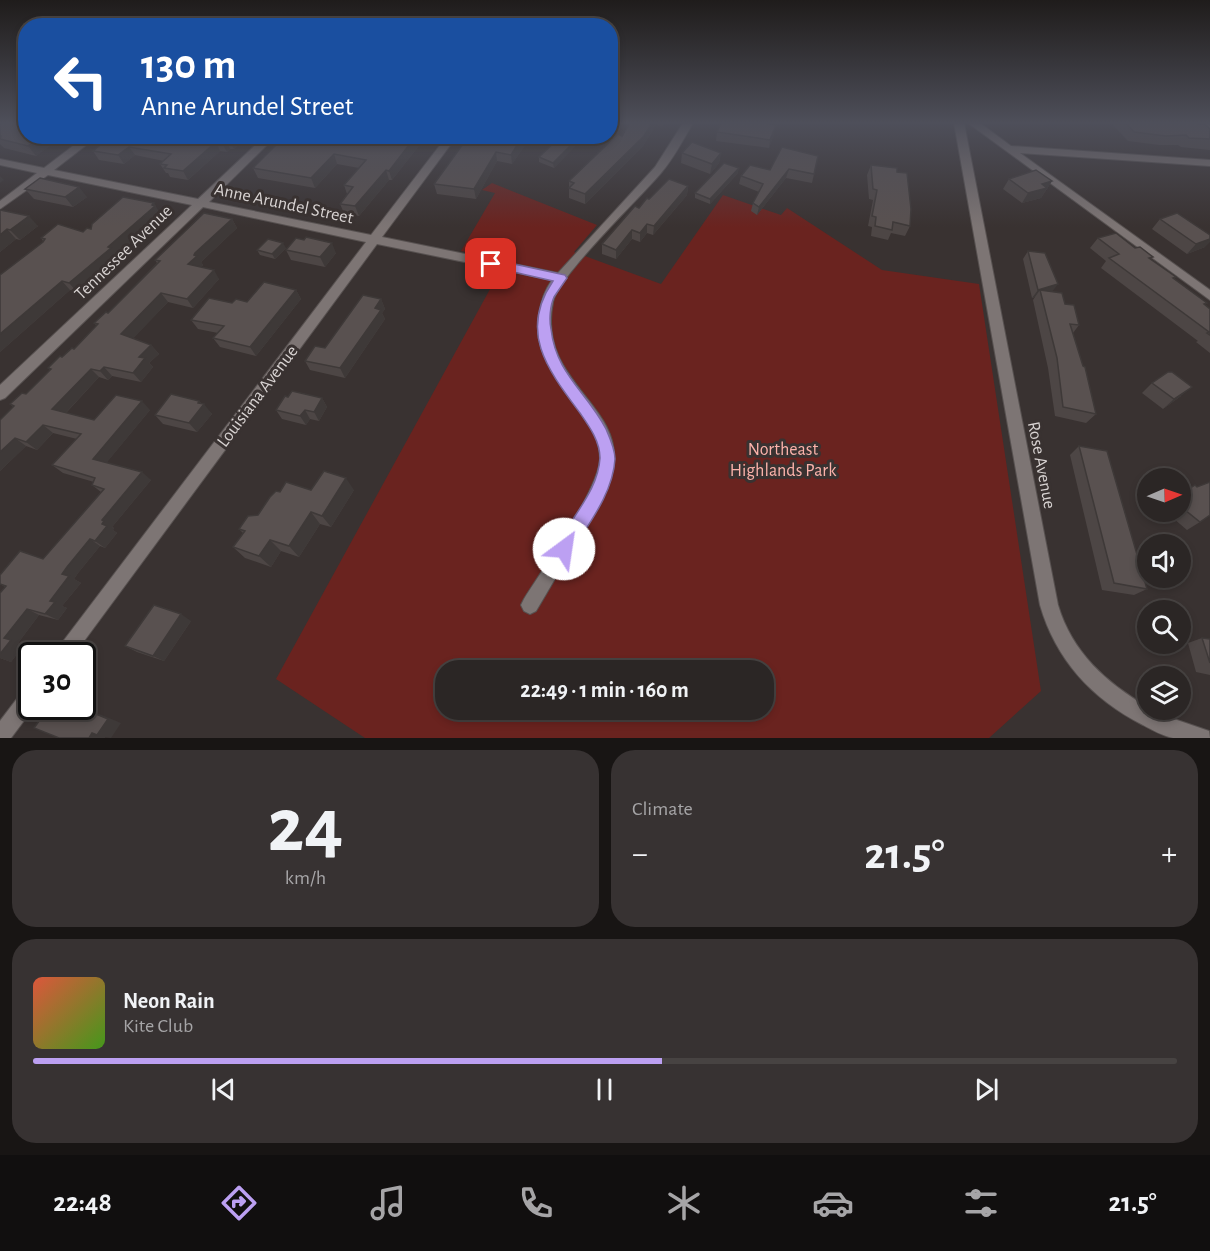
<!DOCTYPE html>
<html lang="en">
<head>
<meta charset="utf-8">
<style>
	:root { --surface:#2b2625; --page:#373232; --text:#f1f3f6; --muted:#a6a5a7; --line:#474342; --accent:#bca0f2 }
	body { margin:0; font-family:"Alegreya Sans",sans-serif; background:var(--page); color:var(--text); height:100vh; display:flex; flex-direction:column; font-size:22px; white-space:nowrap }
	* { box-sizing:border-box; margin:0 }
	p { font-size:20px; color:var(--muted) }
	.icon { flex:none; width:33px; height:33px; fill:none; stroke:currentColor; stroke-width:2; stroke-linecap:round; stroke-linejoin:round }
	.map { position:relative; height:738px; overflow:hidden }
	.drawer { display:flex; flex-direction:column; gap:12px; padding:12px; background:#181514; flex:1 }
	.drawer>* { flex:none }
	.guide { position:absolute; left:18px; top:18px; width:600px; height:126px; border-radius:24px; box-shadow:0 3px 9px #0003,0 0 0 2px var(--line); background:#1a4fa0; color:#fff; overflow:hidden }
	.needle { width:39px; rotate:88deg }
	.controls { position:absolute; left:1137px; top:468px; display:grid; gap:12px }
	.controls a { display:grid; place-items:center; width:54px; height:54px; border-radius:50%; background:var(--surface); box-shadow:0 3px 9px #0003,0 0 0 2px var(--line); font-size:30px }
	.speed { position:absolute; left:18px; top:642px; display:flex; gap:12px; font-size:30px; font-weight:700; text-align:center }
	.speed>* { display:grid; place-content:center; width:78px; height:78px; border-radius:50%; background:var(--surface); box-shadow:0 3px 9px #0003,0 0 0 2px var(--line); line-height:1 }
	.speed .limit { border:3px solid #111; border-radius:9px; background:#fff; color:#111 }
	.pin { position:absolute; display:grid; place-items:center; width:51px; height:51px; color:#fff; margin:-26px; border-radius:12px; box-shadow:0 3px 9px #0006 }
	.me { position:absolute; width:66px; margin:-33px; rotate:31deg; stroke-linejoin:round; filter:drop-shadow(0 0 4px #0008) }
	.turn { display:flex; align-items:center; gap:21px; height:126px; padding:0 24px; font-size:27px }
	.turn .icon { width:78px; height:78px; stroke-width:2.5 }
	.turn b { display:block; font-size:42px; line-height:51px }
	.big { font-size:45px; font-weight:700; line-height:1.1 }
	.drawer .card { flex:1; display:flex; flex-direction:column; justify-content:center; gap:9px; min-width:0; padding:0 21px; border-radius:24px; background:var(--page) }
	.drawer .dial { align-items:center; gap:0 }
	.dial b { font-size:78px; line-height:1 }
	.song { display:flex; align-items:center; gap:18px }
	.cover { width:72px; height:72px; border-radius:9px; background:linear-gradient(135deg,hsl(10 70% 55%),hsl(100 70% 35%)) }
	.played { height:6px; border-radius:3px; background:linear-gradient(90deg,var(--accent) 55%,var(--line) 55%) }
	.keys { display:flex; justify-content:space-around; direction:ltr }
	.heat { display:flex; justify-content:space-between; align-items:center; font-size:33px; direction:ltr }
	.drawer .tiles { flex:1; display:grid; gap:12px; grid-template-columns:1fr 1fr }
	.card:last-child { grid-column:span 2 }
	.trip { position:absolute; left:435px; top:660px; width:339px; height:60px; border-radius:24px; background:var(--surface); box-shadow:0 3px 9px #0003,0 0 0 2px var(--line); font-weight:700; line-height:60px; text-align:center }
	.menu { display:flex; height:96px; justify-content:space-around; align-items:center; background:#110f0f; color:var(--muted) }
	.menu .icon { width:42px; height:42px }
	.menu .selected { color:var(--accent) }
	.menu b { font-size:27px; color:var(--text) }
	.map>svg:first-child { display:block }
	.green { fill:#6a231f; fill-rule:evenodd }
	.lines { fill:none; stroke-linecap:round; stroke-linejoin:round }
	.street-casing { stroke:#575150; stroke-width:2 }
	.street { fill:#7d7574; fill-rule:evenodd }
	.wall { fill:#4d4645 }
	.shaded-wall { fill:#3e3938 }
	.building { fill:#595150; stroke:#3e3938; stroke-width:1.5 }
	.route { fill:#bca0f2; stroke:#7a689d; stroke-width:1.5 }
	.labels { text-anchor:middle; stroke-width:6; stroke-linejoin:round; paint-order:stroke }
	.street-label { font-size:18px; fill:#d8d3d2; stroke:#393231 }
	.park-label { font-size:18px; fill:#fbb2aa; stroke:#393231 }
</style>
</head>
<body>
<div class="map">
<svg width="1210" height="738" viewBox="0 0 1210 738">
	<rect width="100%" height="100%" fill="#393231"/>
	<path class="green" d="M492 183 597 225 574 252 661 284 723 195 781 215 787 208 882 270 979 284 1041 691 989 738H365L276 679 506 260 461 251 495 193 482 190ZM446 670H764V710H446Z"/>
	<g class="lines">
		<defs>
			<g id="street">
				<path d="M683 123H693C683 140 674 158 661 173 639 199 558 276 553 302 537 380 619 402 614 462 612 489 594 514 580 536 565 561 551 586 536 611L530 614 524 611 521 605 524 599C542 570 600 488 600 458 599 403 528 376 539 314 541 301 544 291 552 280L377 244 73 656H52L366 242 203 207 5 398 0 400V385L192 205 48 175 0 209V201L37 173 0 165V159L44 168 86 136H98L54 170 198 199 265 136H276L209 202 371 235 447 136H457L382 237 558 273 655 167Z"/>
				<path d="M954 123H964L1058 605C1072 652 1106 683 1148 707V710L1209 731 1210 738C1198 738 1184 738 1173 738 1163 736 1152 730 1143 725 1092 699 1056 660 1040 605Z"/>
				<path d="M968 123H980L1011 146 1210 160V166L1020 153 1210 290V300Z"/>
				<path d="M1196 123H1207L1210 126V134Z"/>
				<path d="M32 686V706H35L11 738H0V721L25 688Z"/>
			</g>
		</defs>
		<use href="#street" class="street-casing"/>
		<use href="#street" class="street"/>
	</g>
	<g class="wall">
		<path d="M0 123 26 136H63L36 156 4 148 0 144Z"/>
		<path d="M630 123H664L662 126 656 125 643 146 585 204 569 198V181L622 136Z"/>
		<path d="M1020 123H1045L1044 125Z"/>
		<path d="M1111 123H1197L1210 129V150L1181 147 1178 145H1159L1128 141Z"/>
		<path d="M717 132 774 134 769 148 716 141Z"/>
		<path d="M111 136H248L234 149H230L227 152 220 151 188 180 170 177 168 173H166L160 164 164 161 135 155 124 164 99 160 93 151Z"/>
		<path d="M351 136H430L428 139 425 138 392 180H389L359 216 344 213 340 204 347 194 344 185 359 168 337 164 315 188 258 178 253 168Z"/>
		<path d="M473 136H527L528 141 512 164 497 161 476 199 437 194 434 184Z"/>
		<path d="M561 136H585L554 168 539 162V157Z"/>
		<path d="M782 147 814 174 812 183 786 178 757 215 751 211 753 203 759 192 739 184 741 176 770 170Z"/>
		<path d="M682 153H721L719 163 710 174 681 163Z"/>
		<path d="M871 165 897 172 910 226 905 236 891 233 888 240 871 236 872 227 868 226 873 200 869 199 867 175Z"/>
		<path d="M738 173 710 204 695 198V193Z"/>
		<path d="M1009 179 1052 181 1041 198 1022 203 1003 189Z"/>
		<path d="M688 186 687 195 653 235 647 233 640 242 632 239 616 259 602 254V244L639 208 649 199Z"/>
		<path d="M25 189 87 197 73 207 34 199Z"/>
		<path d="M0 210 38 226 20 240 16 239 0 252Z"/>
		<path d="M159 213 161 215 117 255 118 257 77 292 70 290 0 352 43 241 41 238 83 232 91 229 160 213Z"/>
		<path d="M232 219 237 228 201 262 203 265 201 267 219 279 193 308 168 302 133 338 151 345 159 354 149 363 153 367 141 382 112 376 108 380 99 377 66 413 94 420 150 410 106 463 151 480 112 527 114 528 113 530 117 533 105 548 100 546 78 573 74 579 81 583 62 606 67 608 58 620 39 615 18 643 24 645 11 662 0 658V593L5 587 0 584V575L43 559 101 492 92 485 94 482 63 473 52 465 77 439 53 433 37 450 26 446 0 471V420L13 407 10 404 26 394 50 370 48 368 74 349 97 326 94 323 108 313 157 263 155 260Z"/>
		<path d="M1160 219 1205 247 1187 254 1152 229Z"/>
		<path d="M1098 238 1151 259 1176 277 1174 279 1210 309V353L1196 342 1198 341 1101 268 1106 261 1090 248Z"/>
		<path d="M286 248 275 259 260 255 257 250Z"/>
		<path d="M286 250 336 253 325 267 291 260Z"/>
		<path d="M1028 251 1052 291 1065 304 1079 325 1073 333 1096 414 1086 423 1055 416 1048 368 1033 300 1035 297 1032 298 1023 259Z"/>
		<path d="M296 290 301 299 256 356 220 347 213 338 218 333 198 329 191 320 232 303 247 302Z"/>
		<path d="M381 299 385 309 382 313 385 319 345 378 310 370 305 361 325 348Z"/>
		<path d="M1152 383 1181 396 1163 409 1142 393Z"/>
		<path d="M322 398 327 407 319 421 310 419 306 425 282 419 276 410Z"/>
		<path d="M199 401 212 414 197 432 163 424 155 415Z"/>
		<path d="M1079 446 1147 589 1134 595 1102 590 1070 455Z"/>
		<path d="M311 490H354L331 527 320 524 299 557 281 551 271 567 245 558 233 547 243 533 239 529 258 515 280 492Z"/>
		<path d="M1180 495 1200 522 1187 530 1166 512H1180Z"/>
		<path d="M191 621 164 661 137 652 125 646Z"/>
		<path d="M1202 638 1210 639V675L1196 672 1188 643Z"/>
	</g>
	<g class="shaded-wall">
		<path d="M652 123H657L656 125 643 146 585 204V194Z"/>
		<path d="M776 125 774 134 769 148 770 140Z"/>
		<path d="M42 136H63L36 156 28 146Z"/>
		<path d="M234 136H248L234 149 229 141Z"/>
		<path d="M416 136H425V138L392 180 389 171Z"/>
		<path d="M523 136H527L528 141 512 164 511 155Z"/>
		<path d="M580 136H585L554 168 553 163Z"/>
		<path d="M226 140 230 149 227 152 222 143Z"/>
		<path d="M216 142 220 151 188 180 183 171Z"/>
		<path d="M129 147 135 155 124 164 118 155Z"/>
		<path d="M496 152 497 161 476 199 474 189Z"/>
		<path d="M721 153 719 163 710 174 712 164Z"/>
		<path d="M334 154 337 164 315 188 311 178Z"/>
		<path d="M739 168 738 173 710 204V199Z"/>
		<path d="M789 169 786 178 757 215 759 207Z"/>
		<path d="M386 170 389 180 359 216 355 206Z"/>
		<path d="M0 176 4 180 0 183Z"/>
		<path d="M1052 181 1041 198 1022 203 1028 193 1042 184Z"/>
		<path d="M688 186 687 195 653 235 654 226Z"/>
		<path d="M79 187 87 197 73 207 65 197Z"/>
		<path d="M154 203 161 215 117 255 118 257 77 292 69 283 108 247Z"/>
		<path d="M29 216 38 226 20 240 10 230Z"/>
		<path d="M232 219 237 228 201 262 203 265 194 274 188 264 195 253Z"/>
		<path d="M647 224V233L640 242V233Z"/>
		<path d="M7 229 16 239 0 252V235Z"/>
		<path d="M632 230V239L616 259V250Z"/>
		<path d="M1210 239V242L1205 247 1187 254 1196 244Z"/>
		<path d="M283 243 286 248 275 259 272 254Z"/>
		<path d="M332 243 336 253 325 267 320 257Z"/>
		<path d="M214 270 219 279 193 308 187 299Z"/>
		<path d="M62 281 70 290 0 352V334Z"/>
		<path d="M1058 284 1052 292 1040 290 1035 297 1032 298 1038 290Z"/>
		<path d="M296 290 301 299 256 356 250 347Z"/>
		<path d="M161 293 168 302 129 343 121 334Z"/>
		<path d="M381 299 385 309 382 313 385 319 345 378 340 368 375 308Z"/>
		<path d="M151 345 159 354 149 363 153 367 141 382 133 373 139 357Z"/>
		<path d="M104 367 112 376 108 380 100 371Z"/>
		<path d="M91 369 99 377 61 418 52 409Z"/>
		<path d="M1192 387 1181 396 1163 409 1174 399Z"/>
		<path d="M322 398 327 407 319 421 314 412Z"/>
		<path d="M142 401 150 410 103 467 93 459Z"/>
		<path d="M199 401 203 406 204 404 212 414 197 432 189 423Z"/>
		<path d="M305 410 310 419 306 425 300 416Z"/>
		<path d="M43 425 53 433 37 450 26 442Z"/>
		<path d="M15 438 26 446 0 471V452Z"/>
		<path d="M142 472 151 480 112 527 114 528 113 530 117 533 105 548 95 541 102 520Z"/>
		<path d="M346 478 354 490 331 527 322 516Z"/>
		<path d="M311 512 320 524 299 557 289 546Z"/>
		<path d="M90 539 100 546 78 573 74 579 81 583 62 606 67 608 58 620 45 614 50 601 62 574 67 567Z"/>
		<path d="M270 540 281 551 271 567 259 556Z"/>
		<path d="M27 609 39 615 18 643 24 645 11 662 0 658V654L4 638Z"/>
		<path d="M181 614 191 621 164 661 153 656Z"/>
		<path d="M77 706H80L121 723 111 738 105 737V738H89Z"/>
	</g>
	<g class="building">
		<path d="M0 123H26V136H42L28 146 0 139 1 136 0 135Z"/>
		<path d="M630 123H652L644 136 585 194 569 188 574 183 569 181 618 134 622 136Z"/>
		<path d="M721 123H766L776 125 770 140 717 132Z"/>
		<path d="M1126 123H1197L1199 124H1205L1210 129V139L1189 138 1186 135 1166 136 1134 132Z"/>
		<path d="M111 136H234L229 141 226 140 222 143 216 142 183 171 164 168 167 165 160 164 171 154 129 147 118 155 93 151Z"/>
		<path d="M285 136 351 137 416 136 389 171 386 170 355 206 340 204 353 187 344 185 366 160 334 154 311 178 253 168Z"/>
		<path d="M473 136H523L511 155 496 152 474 189 434 184 463 144H467Z"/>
		<path d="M561 136H580L553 163 539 157Z"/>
		<path d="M692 142 721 153 712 164 682 153Z"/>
		<path d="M782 147 818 156 814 174 789 169 759 207 753 203 763 184 741 176 750 165 770 170Z"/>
		<path d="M724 163 739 168 710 199 695 193Z"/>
		<path d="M871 165 897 168V172L907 173 911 209 910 226 893 222 892 230 875 226 876 217 872 216 877 190 873 189Z"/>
		<path d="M1036 170 1052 181 1042 184 1047 188 1028 193 1009 179Z"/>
		<path d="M40 178 79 187 65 197 25 189Z"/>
		<path d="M669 179 688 186 654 226 647 224 640 233 632 230 616 250 602 244 635 206 639 208 647 198 649 199Z"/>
		<path d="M123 197 154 203 152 205 155 206 108 247 111 248 69 283 62 281 0 334V275L43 242 45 239 41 238 58 224 83 232 87 228 91 229 92 224Z"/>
		<path d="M0 210 29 216 10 230 7 229 0 235Z"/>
		<path d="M204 213 232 219 195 253 194 255 197 256 188 264 214 270 187 299 161 293 121 334 151 345 139 357 145 358 133 373 104 367 100 371 91 369 52 409 94 420 116 395 142 401 93 459 142 472 102 520 104 521 102 524 107 526 95 541 90 539 67 567 62 574 69 576 50 601 55 602 45 614 27 609 4 638 11 640 0 654V593L6 586 0 584V575L20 551 43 559 104 489 92 485 95 478 52 465 81 434 43 425 26 442 15 438 0 452V420L14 406 10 404 22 393 26 394 51 369 48 368 60 356 62 357 72 348 74 349 98 324 94 323 106 312 108 313 160 261 155 260Z"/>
		<path d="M1177 213 1210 235V239L1196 244 1160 219Z"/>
		<path d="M1116 233 1135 248 1140 247 1153 257 1149 258 1176 277 1173 278 1207 303 1204 304 1210 309V335L1207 333 1209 332 1109 258 1119 254 1098 238Z"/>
		<path d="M306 237 332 243 320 257 286 250 296 238 304 240Z"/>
		<path d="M268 239 283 243 272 254 257 250Z"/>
		<path d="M1028 251 1045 253 1058 284 1038 290Z"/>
		<path d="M264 282 296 290 250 347 213 338 224 326 191 320 209 298 232 303 236 299 247 302Z"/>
		<path d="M1040 290 1062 293 1065 304 1074 305 1079 325 1070 324 1083 366 1085 367 1096 414 1063 407 1057 358Z"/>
		<path d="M363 295 381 299 375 308 381 310 340 368 305 361 315 346 325 348Z"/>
		<path d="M1168 372H1172L1192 387 1174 399 1152 383Z"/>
		<path d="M292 391 322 398 314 412 305 410 300 416 276 410 285 396 288 397Z"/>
		<path d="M171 394 199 401 198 403 204 404 189 423 155 415Z"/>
		<path d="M1079 446 1107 451 1147 589 1114 583Z"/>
		<path d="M324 471 346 478 322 516 311 512 289 546 270 540 259 556 233 547 245 531 239 529 248 516 258 515 270 497 276 491 280 492 286 482 311 490Z"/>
		<path d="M1210 482V515L1200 522 1180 506V495L1195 485 1197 487Z"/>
		<path d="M154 605 181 614 153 656 125 646Z"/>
		<path d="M1202 638 1210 639V663Z"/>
		<path d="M50 706H77L108 719 97 735 92 733 89 738H59L34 728Z"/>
	</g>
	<linearGradient id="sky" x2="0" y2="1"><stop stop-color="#1f1c1b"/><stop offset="0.54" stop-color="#4e4f5a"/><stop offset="1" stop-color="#4e4f5a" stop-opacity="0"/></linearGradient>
	<rect width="1210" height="227" fill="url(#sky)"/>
	<path class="route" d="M491 259 565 275 567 278C563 284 558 291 554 297 550 306 549 320 551 329 556 374 586 391 606 429 610 438 615 449 615 459 613 494 587 526 570 554L564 557 558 554 556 549C569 518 598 493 600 458 600 441 589 426 580 413 548 370 518 332 553 281L487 266V261Z"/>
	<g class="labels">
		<g class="street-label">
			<text transform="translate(284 203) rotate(12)" y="6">Anne Arundel Street</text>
			<text transform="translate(123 252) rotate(-44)" y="6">Tennessee Avenue</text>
			<text transform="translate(257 396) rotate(-53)" y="6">Louisiana Avenue</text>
			<text transform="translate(1042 465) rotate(79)" y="6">Rose Avenue</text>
		</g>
		<g class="park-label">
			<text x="783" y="455">Northeast<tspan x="783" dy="21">Highlands Park</tspan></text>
		</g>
	</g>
</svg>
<div class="controls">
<a><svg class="needle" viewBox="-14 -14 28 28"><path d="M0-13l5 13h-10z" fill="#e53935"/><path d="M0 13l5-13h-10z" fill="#a6a5a7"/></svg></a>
<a><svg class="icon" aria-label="sound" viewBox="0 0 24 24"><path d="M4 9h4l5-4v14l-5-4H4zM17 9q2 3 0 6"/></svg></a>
<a><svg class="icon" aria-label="search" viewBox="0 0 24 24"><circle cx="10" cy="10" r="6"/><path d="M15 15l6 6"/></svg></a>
<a><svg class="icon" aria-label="layers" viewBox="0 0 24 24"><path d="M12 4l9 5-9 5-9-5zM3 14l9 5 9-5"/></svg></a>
</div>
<div class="speed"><div class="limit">30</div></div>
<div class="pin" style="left:491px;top:264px;background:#d93025"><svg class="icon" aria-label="arrive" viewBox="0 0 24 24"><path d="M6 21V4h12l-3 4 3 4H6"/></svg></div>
<svg class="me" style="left:564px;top:549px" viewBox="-20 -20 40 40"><circle r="19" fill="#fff"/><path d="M0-13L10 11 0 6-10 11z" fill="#bca0f2"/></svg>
<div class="trip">22:49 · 1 min · 160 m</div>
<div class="guide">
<div class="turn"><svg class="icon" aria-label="left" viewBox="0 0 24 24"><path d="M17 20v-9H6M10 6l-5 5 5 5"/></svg><div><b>130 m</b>Anne Arundel Street</div></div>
</div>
</div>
<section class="drawer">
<div class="tiles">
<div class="card dial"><b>24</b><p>km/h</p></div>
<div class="card"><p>Climate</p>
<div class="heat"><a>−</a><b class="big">21.5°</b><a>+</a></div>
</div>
<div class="card">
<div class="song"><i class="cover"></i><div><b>Neon Rain</b><p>Kite Club</p></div></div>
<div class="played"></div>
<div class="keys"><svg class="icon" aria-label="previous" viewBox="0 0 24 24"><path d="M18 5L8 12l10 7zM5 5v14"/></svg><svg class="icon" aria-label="pause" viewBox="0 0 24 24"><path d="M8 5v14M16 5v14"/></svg><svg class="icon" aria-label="next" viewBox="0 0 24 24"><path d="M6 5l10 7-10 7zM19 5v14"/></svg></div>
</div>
</div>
</section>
<nav class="menu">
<b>22:48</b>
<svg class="icon selected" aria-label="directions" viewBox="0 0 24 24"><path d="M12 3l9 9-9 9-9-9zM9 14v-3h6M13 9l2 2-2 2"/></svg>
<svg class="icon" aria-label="music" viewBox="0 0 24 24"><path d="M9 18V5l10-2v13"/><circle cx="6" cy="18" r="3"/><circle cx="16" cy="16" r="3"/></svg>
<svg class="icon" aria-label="phone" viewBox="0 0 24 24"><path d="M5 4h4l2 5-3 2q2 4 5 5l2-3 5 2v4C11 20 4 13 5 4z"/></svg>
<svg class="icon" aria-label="climate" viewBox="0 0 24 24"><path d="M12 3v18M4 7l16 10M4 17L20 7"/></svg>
<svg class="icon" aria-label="car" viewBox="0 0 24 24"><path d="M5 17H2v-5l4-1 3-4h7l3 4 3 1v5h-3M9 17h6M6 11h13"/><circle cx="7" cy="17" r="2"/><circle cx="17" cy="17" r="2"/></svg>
<svg class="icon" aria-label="filters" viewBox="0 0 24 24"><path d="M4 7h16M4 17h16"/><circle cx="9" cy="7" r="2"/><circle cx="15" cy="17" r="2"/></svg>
<b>21.5°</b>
</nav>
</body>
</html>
